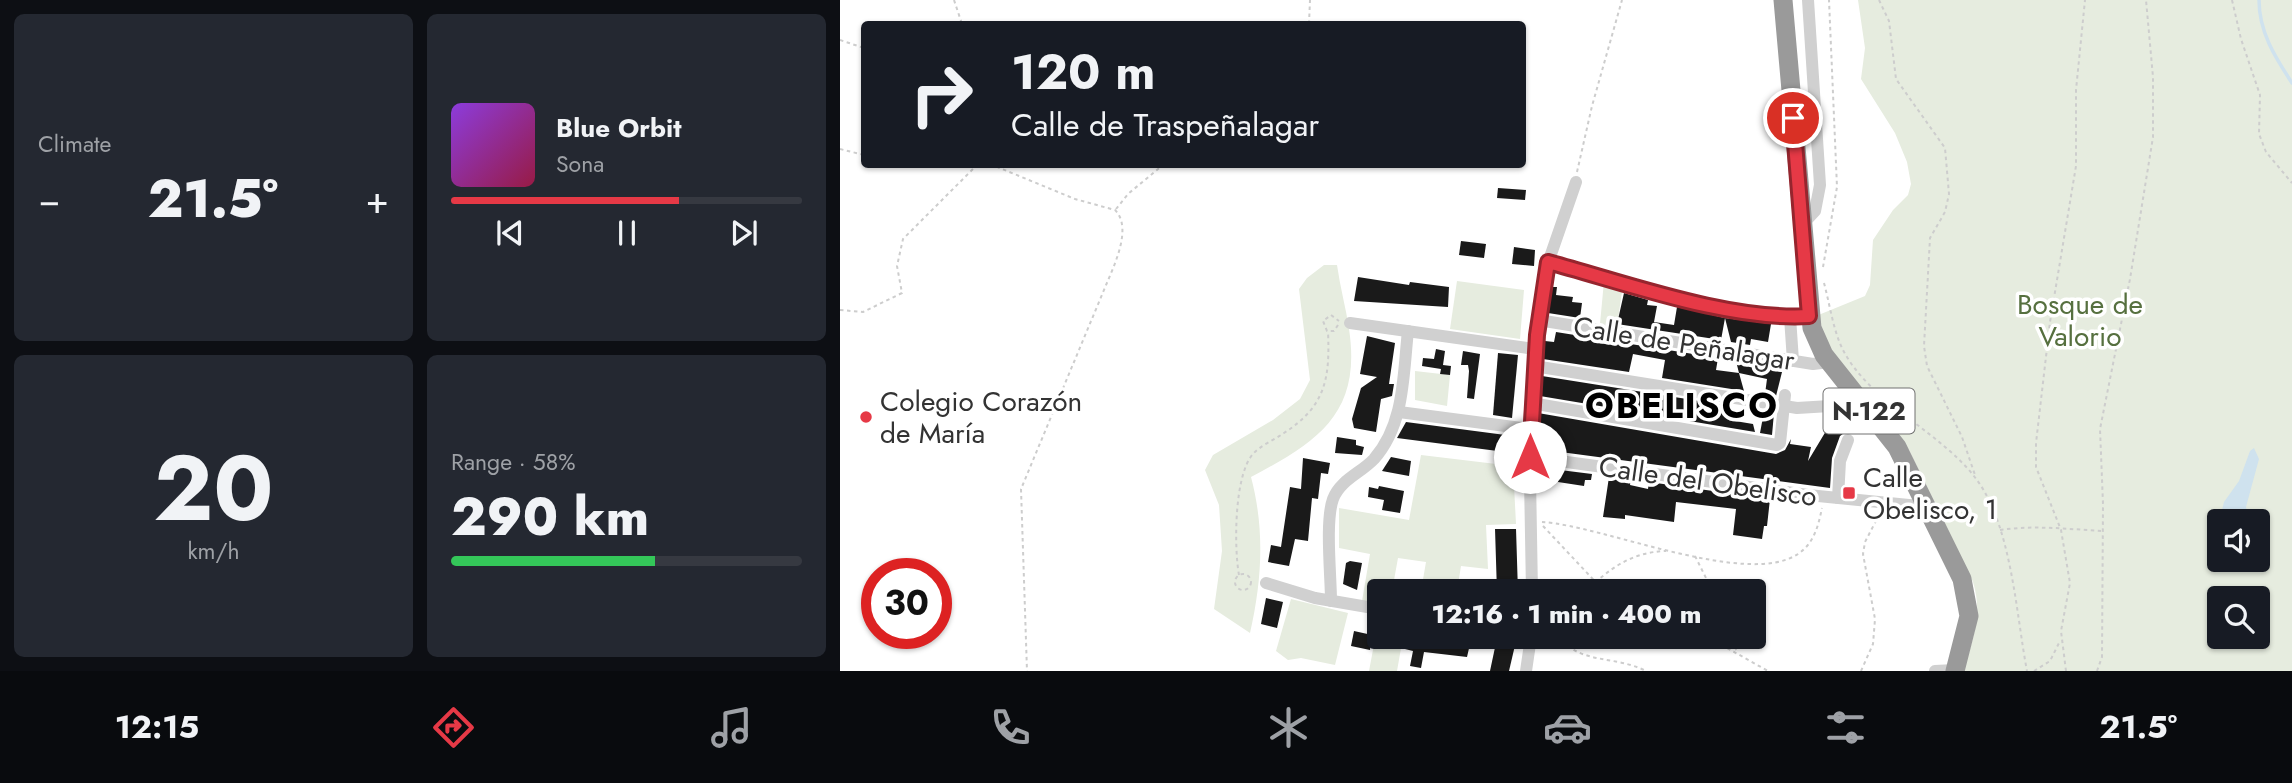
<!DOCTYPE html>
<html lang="en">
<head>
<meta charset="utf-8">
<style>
	:root { --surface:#171b24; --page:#242831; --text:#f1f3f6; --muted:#9ea1a6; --line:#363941; --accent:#e63946 }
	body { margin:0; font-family:Jost,sans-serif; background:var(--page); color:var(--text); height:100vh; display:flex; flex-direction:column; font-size:26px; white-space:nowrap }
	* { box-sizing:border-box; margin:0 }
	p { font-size:23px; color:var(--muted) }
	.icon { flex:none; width:38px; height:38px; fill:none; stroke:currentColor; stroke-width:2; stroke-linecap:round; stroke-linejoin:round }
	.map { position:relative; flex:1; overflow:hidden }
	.panel { display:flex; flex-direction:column; gap:14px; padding:14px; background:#0d0f14; width:840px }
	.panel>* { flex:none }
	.banner { position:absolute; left:21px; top:21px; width:665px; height:147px; border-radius:7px; box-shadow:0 2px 5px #0004; background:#171b24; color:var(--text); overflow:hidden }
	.fabs { position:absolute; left:1367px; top:509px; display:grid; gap:14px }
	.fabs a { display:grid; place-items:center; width:63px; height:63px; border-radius:7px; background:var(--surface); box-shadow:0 2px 5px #0004; font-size:35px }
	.speed { position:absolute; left:21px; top:558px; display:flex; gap:14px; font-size:35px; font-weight:700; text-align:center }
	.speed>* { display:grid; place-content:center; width:91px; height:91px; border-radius:50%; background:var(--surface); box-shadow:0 2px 5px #0004; line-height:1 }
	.speed .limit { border:10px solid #d22; background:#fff; color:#111 }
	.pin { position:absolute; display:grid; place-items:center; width:60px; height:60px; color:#fff; margin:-30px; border:4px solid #fff; border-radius:50%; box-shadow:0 2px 7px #0007 }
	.me { position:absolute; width:77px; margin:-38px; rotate:0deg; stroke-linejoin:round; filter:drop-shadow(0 0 5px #0008) }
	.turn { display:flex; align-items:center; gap:24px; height:147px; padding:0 35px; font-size:32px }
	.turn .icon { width:91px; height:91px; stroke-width:2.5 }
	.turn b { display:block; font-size:49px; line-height:60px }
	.big { font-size:52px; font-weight:800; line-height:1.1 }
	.panel .card { flex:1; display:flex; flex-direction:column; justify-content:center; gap:10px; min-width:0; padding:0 24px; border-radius:10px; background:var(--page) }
	.panel .dial { align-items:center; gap:0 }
	.dial b { font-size:91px; line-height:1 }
	.song { display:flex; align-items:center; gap:21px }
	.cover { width:84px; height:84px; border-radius:10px; background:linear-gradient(135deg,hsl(270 70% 55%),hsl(340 70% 35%)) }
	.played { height:7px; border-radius:4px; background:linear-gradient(90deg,var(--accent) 65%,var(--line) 65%) }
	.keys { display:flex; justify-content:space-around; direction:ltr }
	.heat { display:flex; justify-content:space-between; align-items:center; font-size:38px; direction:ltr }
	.charge { height:10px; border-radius:5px; background:linear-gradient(90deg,#34c759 58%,var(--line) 0) }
	.panel .tiles { flex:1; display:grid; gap:14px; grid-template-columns:repeat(2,1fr) }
	.trip { position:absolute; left:527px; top:579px; width:399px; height:70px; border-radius:7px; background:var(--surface); box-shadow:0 2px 5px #0004; font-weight:800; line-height:70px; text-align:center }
	.tabs { display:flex; height:112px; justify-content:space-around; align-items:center; background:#090b0e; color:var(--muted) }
	.tabs .icon { width:49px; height:49px }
	.tabs .on { color:var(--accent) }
	.tabs b { font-size:32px; color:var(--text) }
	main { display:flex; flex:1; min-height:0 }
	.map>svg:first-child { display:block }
	.green { fill:#e6ecdf; fill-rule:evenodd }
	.water { fill:#cfe2ee }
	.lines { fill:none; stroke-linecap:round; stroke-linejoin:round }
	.stream { stroke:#cfe2ee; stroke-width:3.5 }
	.building { fill:#1a1a1a }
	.path { stroke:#cdcdcd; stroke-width:2; stroke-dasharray:3.5 3.5; stroke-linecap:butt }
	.minor { stroke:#d0d0d0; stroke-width:12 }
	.highway { stroke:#9a9a9a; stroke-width:19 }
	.route-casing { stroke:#96252e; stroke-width:18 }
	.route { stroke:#e63946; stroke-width:12 }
	.poi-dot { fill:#e63946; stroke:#fff; stroke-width:2.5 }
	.labels { text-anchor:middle; stroke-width:7; stroke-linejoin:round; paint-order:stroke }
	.shield { fill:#fff; stroke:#707070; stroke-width:2 }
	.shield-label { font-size:26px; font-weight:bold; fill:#333 }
	.park-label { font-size:28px; fill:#56703f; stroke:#fff }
	.street-label { font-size:28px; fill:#333; stroke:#fff }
	.poi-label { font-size:28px; fill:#333; stroke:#fff; text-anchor:start }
	.district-label { font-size:35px; font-weight:bold; letter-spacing:2px; fill:#000; stroke:#fff }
</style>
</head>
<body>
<main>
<section class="panel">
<div class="tiles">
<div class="card"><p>Climate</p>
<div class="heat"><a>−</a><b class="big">21.5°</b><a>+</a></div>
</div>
<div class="card">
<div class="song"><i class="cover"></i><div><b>Blue Orbit</b><p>Sona</p></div></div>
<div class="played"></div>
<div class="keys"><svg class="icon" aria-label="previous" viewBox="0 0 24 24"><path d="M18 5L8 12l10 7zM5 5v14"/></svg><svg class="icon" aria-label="pause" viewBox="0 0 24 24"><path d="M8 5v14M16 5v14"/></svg><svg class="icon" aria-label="next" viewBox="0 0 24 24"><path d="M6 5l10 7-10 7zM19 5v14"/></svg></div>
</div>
<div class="card dial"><b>20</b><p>km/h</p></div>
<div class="card"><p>Range · 58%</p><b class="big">290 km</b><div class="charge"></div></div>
</div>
</section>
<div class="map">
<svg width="1452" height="671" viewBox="0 0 1452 671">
	<rect width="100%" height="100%" fill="#fff"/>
	<g class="green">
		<path d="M1018 0H1452V671H1123C1133 640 1143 614 1133 582L1069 450 988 348 976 316 1025 296 1030 285 1033 240 1053 210 1068 195 1071 184 1067 162 1055 133 1021 79 1025 48ZM1379 522H1418V560H1379ZM1379 598H1418V637H1379Z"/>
		<path d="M484 265H497C500 287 506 308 509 329 522 414 477 442 411 477 425 530 422 580 410 633L374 609 382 551 379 505 365 470 373 455 433 420 460 399 470 380 459 289 467 278Z"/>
		<path d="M617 281 684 290 680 339 610 329Z"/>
		<path d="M764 281 783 285 777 326 760 324Z"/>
		<path d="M575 371 610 375 607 406 575 400Z"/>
		<path d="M581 455 673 466 676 524 646 525 648 569 621 566 617 591H581L586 562 558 558 552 591 539 592V604L522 601 530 554 499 548V508L569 520Z"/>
		<path d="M451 599 508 613 495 665 461 658 448 660 436 651Z"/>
		<path d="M539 618V637H563L557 671H529Z"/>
	</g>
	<path class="water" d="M1414 448 1419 459 1406 507 1409 521 1379 522 1384 502 1399 481 1410 451Z"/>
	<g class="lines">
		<path class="stream" d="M1419 0C1419 32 1435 57 1452 83"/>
	</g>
	<g class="building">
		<path d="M658 188 686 190 685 200 657 198Z"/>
		<path d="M621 241 646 244 644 258 619 255Z"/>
		<path d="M674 247 695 250 694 266 672 264Z"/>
		<path d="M518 277 569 285 570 282 609 287 608 307 514 301Z"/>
		<path d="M712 287H717L716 295 733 297 732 302 742 303 740 318 708 313Z"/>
		<path d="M784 293 808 300 807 305 817 306 814 322 834 325 837 307 885 318 881 340 777 324Z"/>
		<path d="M885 318 931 324 928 342 911 339 910 345 891 342Z"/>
		<path d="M716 332 878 358 876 370 899 373 904 391 822 378 825 360 793 354 789 372 703 359 705 341 714 342Z"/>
		<path d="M527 336 555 343 549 384H554L552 396 541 399 536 432 514 428 512 419 521 388 537 377 520 374Z"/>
		<path d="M596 349 605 351 603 365 611 366 610 375 600 374 601 369 582 366 583 358 594 359Z"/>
		<path d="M623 351 640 354 634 399 627 398 629 371 628 365H621Z"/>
		<path d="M658 353 678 355 672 418 653 415Z"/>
		<path d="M896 361 943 368 936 396 925 394 927 379 899 373Z"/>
		<path d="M702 376 891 406 889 420 913 424 915 432 700 396Z"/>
		<path d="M924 412 934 413 932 435 920 433Z"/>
		<path d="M698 413 936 454 945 450 951 439 950 444 971 447 968 461 992 421 1007 431 1000 436 992 458 990 488 698 449Z"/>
		<path d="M566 422 673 436V453L557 438Z"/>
		<path d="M497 437 516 440V445L524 447 522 455 495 453Z"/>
		<path d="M551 457 571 461 569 476 542 471Z"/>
		<path d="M463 458 490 463 488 474 481 473 478 499 472 498 468 541 455 539 449 566 428 562 431 545 441 547 450 487 461 489Z"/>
		<path d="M720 470 752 474 751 480H745L744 486 718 482Z"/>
		<path d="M769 477 791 480 790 485 808 489 809 482 930 499 927 526H924L922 539 893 535 896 509 836 502 834 522 785 515V519L763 517Z"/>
		<path d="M539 486 564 491 560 513 542 510 544 500 528 497 529 487 538 489Z"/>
		<path d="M655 529H676L678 592H657Z"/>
		<path d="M510 561 522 563 517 590 503 584 506 563Z"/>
		<path d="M426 598 443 602 437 628 421 624Z"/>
		<path d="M514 631 532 635 530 650 511 646Z"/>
		<path d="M567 637 630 644 627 657 584 652 581 668 570 666 573 651 565 649Z"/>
		<path d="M657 638 676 641 669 671H650Z"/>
	</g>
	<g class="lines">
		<g class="path">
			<path d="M114 0 122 24"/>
			<path d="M1039 0 1049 21 1056 79 1105 148 1109 194 1105 212 1090 238 1084 346 1087 366 1122 437 1135 475"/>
			<path d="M1392 0 1401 39 1420 95 1419 134 1426 152 1452 183"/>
			<path d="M469 24 470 0"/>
			<path d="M0 40 24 48"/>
			<path d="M0 149 24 155"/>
			<path d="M129 164 151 166"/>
			<path d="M150 164 235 199 275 210C289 224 280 250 274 266L181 489 187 671"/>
			<path d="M737 172 752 106 782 0"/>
			<path d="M276 209 288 194 324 164"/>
			<path d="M983 267 997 187 989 0"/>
			<path d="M984 283C990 305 993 330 1003 350 1031 404 1102 432 1137 480 1172 528 1176 614 1187 671"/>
			<path d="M0 310 23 312 62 293 57 266 63 239 136 166"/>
			<path d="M498 325 494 331H487L483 321 491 315 499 321"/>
			<path d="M702 522C765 526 906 588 958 554 974 543 978 527 982 508"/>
			<path d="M703 526 765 592"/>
			<path d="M1160 530C1194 525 1227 529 1261 531"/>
			<path d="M855 556 873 592"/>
			<circle cx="403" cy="582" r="8"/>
			<path d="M399 575C394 548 394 475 413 454 421 445 434 440 444 433 486 406 490 378 488 331"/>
			<path d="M745 592C769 569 791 552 826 551"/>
			<path d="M717 637C743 665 774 655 806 671"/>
			<path d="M804 637 887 648 928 671"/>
			<path d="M889 637 896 650"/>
			<path d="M1021 671 1033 644 1035 619 1023 554 1025 542 1039 515"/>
			<path d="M1194 671 1210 661 1220 641"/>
			<path d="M1226 671 1221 631 1230 583 1221 530 1196 467V443L1210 322 1236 166V90L1245 0"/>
			<path d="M1257 671 1262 657 1263 504 1260 429 1290 279 1313 137V77L1306 0"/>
		</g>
		<g class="minor">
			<path d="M962 225 975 211 980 185 968 0"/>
			<path d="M708 262C783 283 893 321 969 316"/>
			<path d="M950 317 953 361"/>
			<path d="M698 320 973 364 989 362"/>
			<path d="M510 323 695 349"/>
			<path d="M694 366 957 408 1023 404"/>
			<path d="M691 403 937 445 940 443 945 395"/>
			<path d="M559 412 689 429"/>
			<path d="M690 457 968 495 1089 507"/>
			<path d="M998 498 1000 461 1008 440"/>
			<path d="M426 583 475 598 539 609"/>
			<path d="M692 592 689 421 700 300 709 260 736 182"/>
			<path d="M491 601C491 576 485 521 493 499 500 480 521 473 534 459 565 424 563 374 568 331"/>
			<path d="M686 671 691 637"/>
			<path d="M1095 671 1115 670"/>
		</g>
		<path class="highway" d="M943 0 972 328 984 355 1057 447 1122 579 1129 616 1115 671"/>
	</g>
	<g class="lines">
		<defs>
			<path id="route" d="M690 457 697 335 708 262C786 283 889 321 969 316L953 118"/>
		</defs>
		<use href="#route" class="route-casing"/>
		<use href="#route" class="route"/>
	</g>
	<g class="poi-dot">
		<circle cx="26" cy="417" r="7"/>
		<rect x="1002" y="486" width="14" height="14" rx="3.5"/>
	</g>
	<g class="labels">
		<rect class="shield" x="983.5" y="388.5" width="91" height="45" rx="5"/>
		<g class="shield-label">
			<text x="1029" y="420">N-122</text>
		</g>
		<g class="park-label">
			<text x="1240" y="314">Bosque de<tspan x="1240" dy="32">Valorio</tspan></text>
		</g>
		<g class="street-label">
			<text transform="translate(844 343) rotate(9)" y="10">Calle de Peñalagar</text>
			<text transform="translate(868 481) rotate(8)" y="10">Calle del Obelisco</text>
		</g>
		<g class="poi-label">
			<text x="40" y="411">Colegio Corazón<tspan x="40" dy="32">de María</tspan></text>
			<text x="1023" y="487">Calle<tspan x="1023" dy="32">Obelisco, 1</tspan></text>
		</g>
		<g class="district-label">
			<text x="842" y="418">OBELISCO</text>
		</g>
	</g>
</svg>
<div class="fabs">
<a><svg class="icon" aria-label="sound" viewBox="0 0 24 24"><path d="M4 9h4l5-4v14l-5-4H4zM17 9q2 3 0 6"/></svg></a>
<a><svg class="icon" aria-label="search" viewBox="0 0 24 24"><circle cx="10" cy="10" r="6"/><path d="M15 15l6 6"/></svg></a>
</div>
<div class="speed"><div class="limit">30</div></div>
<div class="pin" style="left:953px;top:118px;background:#d93025"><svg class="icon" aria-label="arrive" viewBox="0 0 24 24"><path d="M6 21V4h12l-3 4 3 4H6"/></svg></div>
<svg class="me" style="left:690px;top:457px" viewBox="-20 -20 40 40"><circle r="19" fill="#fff"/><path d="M0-13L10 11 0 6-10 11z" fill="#e63946"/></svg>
<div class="trip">12:16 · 1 min · 400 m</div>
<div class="banner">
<div class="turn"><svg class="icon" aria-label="right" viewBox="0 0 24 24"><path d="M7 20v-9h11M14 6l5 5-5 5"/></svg><div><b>120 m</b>Calle de Traspeñalagar</div></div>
</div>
</div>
</main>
<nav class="tabs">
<b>12:15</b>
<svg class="icon on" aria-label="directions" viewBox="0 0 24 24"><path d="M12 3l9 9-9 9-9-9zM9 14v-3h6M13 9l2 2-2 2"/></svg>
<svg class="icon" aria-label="music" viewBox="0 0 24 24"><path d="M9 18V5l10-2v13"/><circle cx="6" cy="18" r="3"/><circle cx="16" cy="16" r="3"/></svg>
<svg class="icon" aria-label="phone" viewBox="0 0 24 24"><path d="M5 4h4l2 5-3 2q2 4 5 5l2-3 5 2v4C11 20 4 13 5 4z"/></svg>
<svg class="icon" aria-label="climate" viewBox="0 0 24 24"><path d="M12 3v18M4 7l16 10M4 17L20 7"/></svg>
<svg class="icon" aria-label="car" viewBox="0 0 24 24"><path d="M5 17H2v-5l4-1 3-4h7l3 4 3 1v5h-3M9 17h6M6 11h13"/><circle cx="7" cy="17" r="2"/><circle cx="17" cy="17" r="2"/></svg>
<svg class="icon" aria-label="filters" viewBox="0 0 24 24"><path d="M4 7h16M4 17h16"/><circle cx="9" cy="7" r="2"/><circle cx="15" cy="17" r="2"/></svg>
<b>21.5°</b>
</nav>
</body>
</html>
